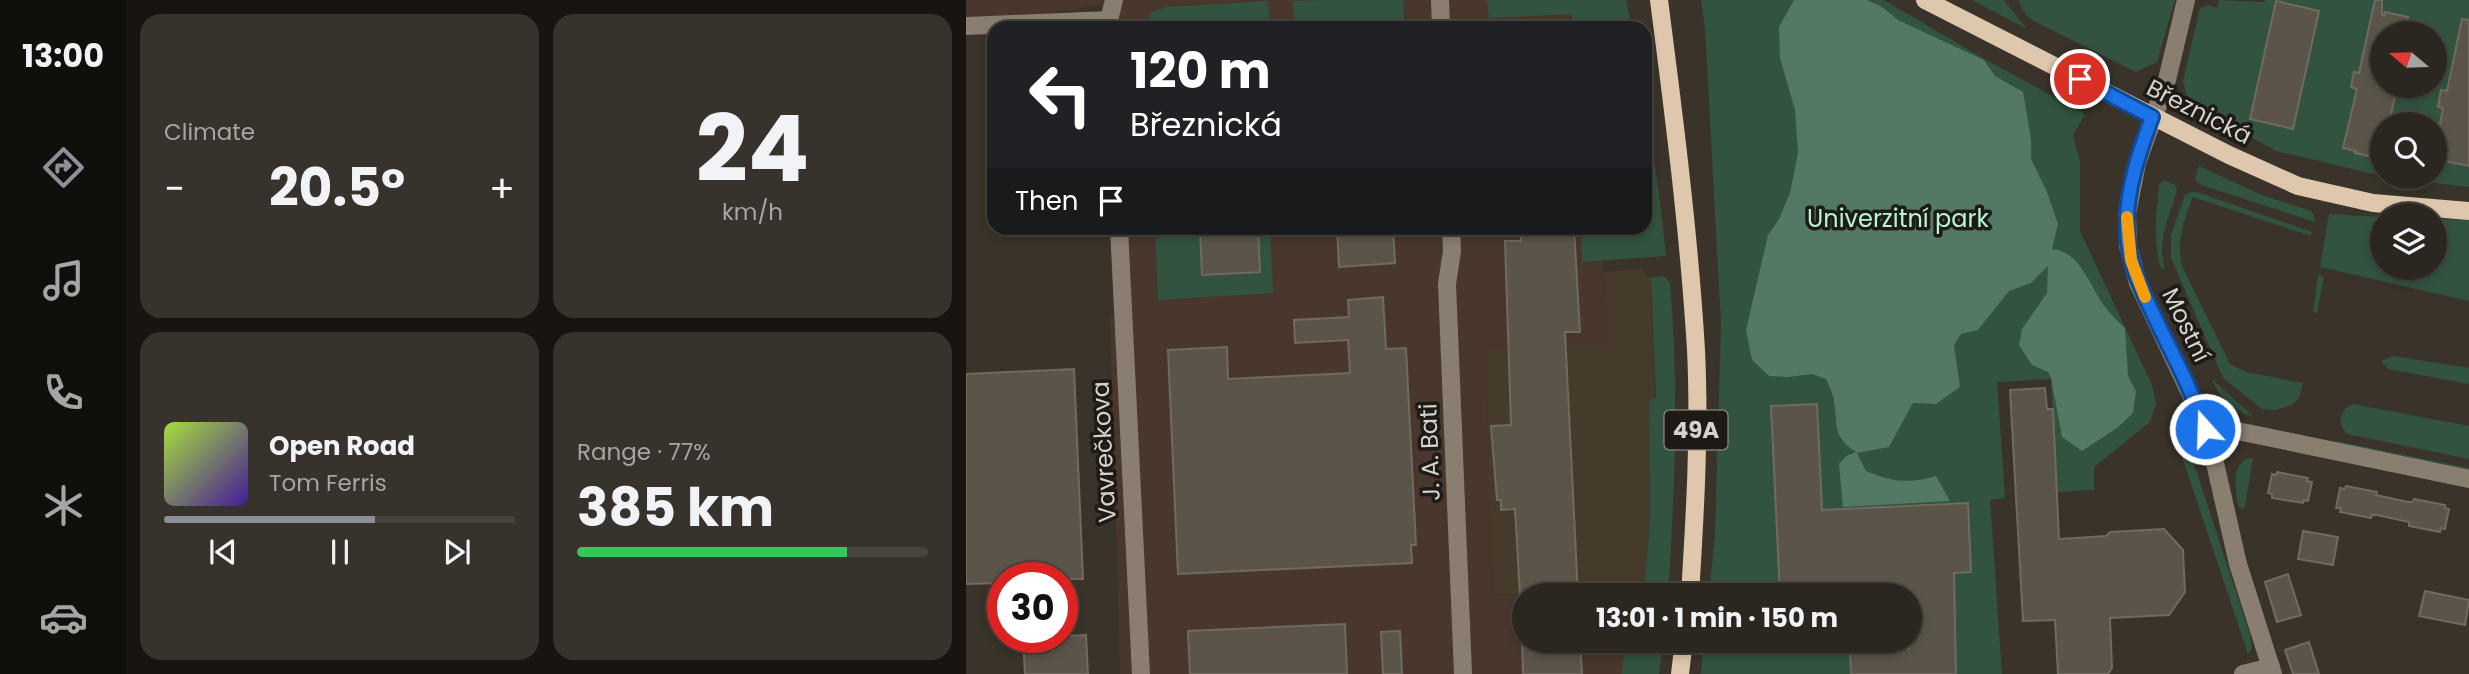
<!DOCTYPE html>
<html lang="en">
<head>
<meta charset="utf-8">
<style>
	:root { --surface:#2b261f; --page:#37322c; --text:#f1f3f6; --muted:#a6a5a4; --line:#47433d; --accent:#8c9099 }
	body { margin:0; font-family:Poppins,sans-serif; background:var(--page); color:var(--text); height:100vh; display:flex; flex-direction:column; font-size:26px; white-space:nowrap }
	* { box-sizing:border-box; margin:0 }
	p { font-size:23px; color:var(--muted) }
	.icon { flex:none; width:38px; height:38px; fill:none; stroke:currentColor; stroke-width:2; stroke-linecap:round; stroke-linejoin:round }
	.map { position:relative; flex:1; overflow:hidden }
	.side { display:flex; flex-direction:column; gap:14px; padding:14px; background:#181511; width:840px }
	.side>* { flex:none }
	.guide { position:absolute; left:21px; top:21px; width:665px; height:214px; border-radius:21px; box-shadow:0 4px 10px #0003,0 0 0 2px var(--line); background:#202124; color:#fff; overflow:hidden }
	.needle { width:46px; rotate:289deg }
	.tools { position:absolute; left:1404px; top:21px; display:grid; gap:14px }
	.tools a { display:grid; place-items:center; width:77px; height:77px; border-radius:50%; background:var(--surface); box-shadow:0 4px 10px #0003,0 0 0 2px var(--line); font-size:35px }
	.speed { position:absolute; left:21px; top:562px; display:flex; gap:14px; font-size:35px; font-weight:700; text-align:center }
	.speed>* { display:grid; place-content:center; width:91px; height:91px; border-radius:50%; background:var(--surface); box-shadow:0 4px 10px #0003,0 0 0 2px var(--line); line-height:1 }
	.speed .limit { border:10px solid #d22; background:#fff; color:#111 }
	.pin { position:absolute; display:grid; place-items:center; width:60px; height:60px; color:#fff; margin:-30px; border:4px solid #fff; border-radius:50%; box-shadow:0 2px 7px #0007 }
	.me { position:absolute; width:77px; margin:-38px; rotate:340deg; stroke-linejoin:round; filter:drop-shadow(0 0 5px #0008) }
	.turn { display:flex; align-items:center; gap:24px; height:147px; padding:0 28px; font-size:32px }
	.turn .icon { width:91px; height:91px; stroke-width:2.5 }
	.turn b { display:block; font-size:49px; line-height:60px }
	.then { display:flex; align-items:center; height:66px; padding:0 28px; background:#0003; gap:14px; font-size:26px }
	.big { font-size:52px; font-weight:700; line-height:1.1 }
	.side .tile { flex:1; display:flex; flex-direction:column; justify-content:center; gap:10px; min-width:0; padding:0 24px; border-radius:21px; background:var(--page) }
	.side .dial { align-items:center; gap:0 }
	.dial b { font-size:91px; line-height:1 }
	.song { display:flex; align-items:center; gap:21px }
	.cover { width:84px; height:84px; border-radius:10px; background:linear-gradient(135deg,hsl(80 70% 55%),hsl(260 70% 35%)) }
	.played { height:7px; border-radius:4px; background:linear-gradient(90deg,var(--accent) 60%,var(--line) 60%) }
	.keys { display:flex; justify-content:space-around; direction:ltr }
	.heat { display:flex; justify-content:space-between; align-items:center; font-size:38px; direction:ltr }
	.charge { height:10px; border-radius:5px; background:linear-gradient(90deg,#34c759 77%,var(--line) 0) }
	.side .tiles { flex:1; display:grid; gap:14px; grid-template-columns:repeat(2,1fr) }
	.trip { position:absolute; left:546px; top:583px; width:410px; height:70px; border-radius:35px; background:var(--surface); box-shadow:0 4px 10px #0003,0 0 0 2px var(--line); font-weight:700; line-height:70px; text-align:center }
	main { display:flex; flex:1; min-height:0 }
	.tabs { display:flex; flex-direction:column; width:126px; justify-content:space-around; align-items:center; background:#110f0c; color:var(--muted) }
	.tabs .icon { width:49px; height:49px }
	.tabs .selected { color:var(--accent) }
	.tabs b { font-size:32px; color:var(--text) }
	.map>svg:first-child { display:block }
	.commercial { fill:#49372e }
	.medical { fill:#463a2a }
	.green { fill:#325340; fill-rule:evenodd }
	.forest { fill:#537863 }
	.building { fill:#5a5449; stroke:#716a5f; stroke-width:2 }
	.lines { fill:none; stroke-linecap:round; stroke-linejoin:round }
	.minor { stroke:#8a7e71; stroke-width:18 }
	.major { stroke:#dfc7ad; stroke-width:18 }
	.route-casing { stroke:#114b97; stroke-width:18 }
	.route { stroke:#1a73e8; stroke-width:12 }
	.slow { stroke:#f59e0b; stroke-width:12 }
	.labels { text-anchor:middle; stroke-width:7; stroke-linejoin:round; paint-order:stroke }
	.shield { fill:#1e1b17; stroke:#9f9b96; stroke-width:2 }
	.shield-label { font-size:23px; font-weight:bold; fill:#d6d2cc }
	.street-label { font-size:24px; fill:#d6d2cc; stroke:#1e1b17 }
	.park-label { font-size:24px; fill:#b5f6d0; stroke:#1e1b17 }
</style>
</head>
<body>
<main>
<nav class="tabs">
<b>13:00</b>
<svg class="icon selected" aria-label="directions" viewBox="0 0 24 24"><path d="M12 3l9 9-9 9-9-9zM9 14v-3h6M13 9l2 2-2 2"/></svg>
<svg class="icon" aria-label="music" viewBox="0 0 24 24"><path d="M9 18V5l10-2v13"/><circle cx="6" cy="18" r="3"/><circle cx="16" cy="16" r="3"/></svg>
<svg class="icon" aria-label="phone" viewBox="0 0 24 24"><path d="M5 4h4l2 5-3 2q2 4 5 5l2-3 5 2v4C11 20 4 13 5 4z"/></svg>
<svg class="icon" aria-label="climate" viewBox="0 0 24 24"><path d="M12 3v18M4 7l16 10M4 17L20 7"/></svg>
<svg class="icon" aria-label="car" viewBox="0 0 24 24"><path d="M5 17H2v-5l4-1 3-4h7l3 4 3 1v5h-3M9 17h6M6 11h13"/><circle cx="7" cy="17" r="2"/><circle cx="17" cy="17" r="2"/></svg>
</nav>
<section class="side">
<div class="tiles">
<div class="tile"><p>Climate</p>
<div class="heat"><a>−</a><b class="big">20.5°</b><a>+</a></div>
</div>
<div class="tile dial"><b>24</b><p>km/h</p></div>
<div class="tile">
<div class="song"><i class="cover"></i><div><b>Open Road</b><p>Tom Ferris</p></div></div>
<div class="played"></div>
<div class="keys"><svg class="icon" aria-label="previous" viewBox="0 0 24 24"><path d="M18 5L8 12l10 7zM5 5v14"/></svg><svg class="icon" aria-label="pause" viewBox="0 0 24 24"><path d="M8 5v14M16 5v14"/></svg><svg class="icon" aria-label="next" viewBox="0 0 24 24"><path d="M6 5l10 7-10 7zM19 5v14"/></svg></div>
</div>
<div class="tile"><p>Range · 77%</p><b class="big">385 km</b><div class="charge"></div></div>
</div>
</section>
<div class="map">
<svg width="1503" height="674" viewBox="0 0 1503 674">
	<rect width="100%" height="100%" fill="#393329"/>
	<g class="commercial">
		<path d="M0 0H606L608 28H153L152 1 79 15 0 18Z"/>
		<path d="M161 228H633L638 272 641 342 520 350 526 595 558 596V640L659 641 656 674H154L144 318 165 302Z"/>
	</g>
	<path class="medical" d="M675 269 685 278 689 399 683 400 684 519 678 594 526 595 520 349 640 342 638 272Z"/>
	<g class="green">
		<path d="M362 0H437L439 28H329L327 1Z"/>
		<path d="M521 0H660L666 28H607L606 14 523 18Z"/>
		<path d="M735 0H918L1015 57 1119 114 1107 136 1114 161V231L1186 385 1190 403 1184 422 1128 467V490L1091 492 1085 379 1031 382 1039 498 1024 500 1036 674H735L738 641 943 640V595H743L749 535 755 323 739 28Z"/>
		<path d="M1006 0H1038L1061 29Z"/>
		<path d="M1052 0H1209L1191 62 1170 72 1068 21 1059 14Z"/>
		<path d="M1253 0 1296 2 1300 0H1503V187L1420 177H1468V124H1416V176L1310 151 1222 102 1217 81 1234 8 1242 5 1251 8ZM1416 33H1468V86H1416Z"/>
		<path d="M302 1 304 28H181L184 13 200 7Z"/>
		<path d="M679 97 694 202 700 256 616 262 615 228H679Z"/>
		<path d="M1233 166 1293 194 1345 211 1348 215 1349 222 1235 185 1229 179Z"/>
		<path d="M1197 180 1209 185 1211 190C1204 217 1190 239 1199 268L1195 269C1187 240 1190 215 1193 185Z"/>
		<path d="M1224 192H1231L1346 232 1345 236 1227 197C1218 221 1209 242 1217 268L1264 364 1280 372 1337 383 1333 398 1326 405 1309 410 1296 409 1257 378 1205 258V235L1219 195Z"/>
		<path d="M1363 214 1416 217V268H1468V219L1503 220V301L1354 267Z"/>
		<path d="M189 228H234L237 275 294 272 292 228H304L307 293 192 300Z"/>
		<path d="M1352 275 1358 277 1351 313 1347 312Z"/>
		<path d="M697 276 704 282C713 387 709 490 702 595L678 594 684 519 683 400 690 398 685 278Z"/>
		<path d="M1427 356 1503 368V384L1422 369 1415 361Z"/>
		<path d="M1246 379 1288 417C1268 410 1254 400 1246 379Z"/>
		<path d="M1386 404 1503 426V459L1381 434C1373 426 1373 418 1379 409Z"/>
		<path d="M1208 433 1220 440 1284 634 1286 648 1282 654Z"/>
		<path d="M1370 441 1503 468V472L1372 444Z"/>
		<path d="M1287 457 1279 507 1276 509 1272 506C1270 488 1263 462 1287 457Z"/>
		<path d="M659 641H697L693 674H656Z"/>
	</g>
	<path class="forest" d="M828 0H901L916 7 932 20 1018 60 1029 76 1057 92 1065 139V159L1081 192 1092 224 1086 249C1115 251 1124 288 1140 308 1145 315 1153 322 1159 328L1162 376 1170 391 1167 413 1151 428 1116 451 1096 437 1085 378 1082 372 1066 365 1053 345 1056 329 1081 293 1082 266 1065 283 1043 291 1012 330 995 334 988 345 994 387 970 404 947 403 923 447 891 453 900 471C925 482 944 484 970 476L984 501 877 507 873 464 880 456 890 452C866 436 872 426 868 401 867 393 863 386 860 379L846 374 822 377 803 376 786 360 780 330 802 235 813 219 824 193 832 153 829 110 814 58 813 27Z"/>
	<g class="building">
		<path d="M1409 0H1416V15L1418 16 1419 12 1442 17 1439 33H1416V86H1431L1423 124H1416V141L1412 158 1389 153 1390 151 1377 148 1391 89 1385 87 1388 72 1393 73Z"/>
		<path d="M1310 1 1353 11 1327 129 1284 119Z"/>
		<path d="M1496 19 1503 20V166L1468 159 1477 108 1472 107 1475 90 1481 91Z"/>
		<path d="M234 228H292L294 272 236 275Z"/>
		<path d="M371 228H427L429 263 373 267Z"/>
		<path d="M555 228H608L614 332H599L612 595H554L549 509 535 510V500H531L525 426 545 425 539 241H555Z"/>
		<path d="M417 297 420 349 440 348 450 545H445L446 563 212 574 202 350 261 347 262 379 384 373 382 340 329 343 328 320 383 317 382 300Z"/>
		<path d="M108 369 117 579 37 578V583L0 584V374Z"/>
		<path d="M1079 388 1081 409H1087L1093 539 1140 536 1144 532 1198 529 1217 550 1219 592 1203 615 1144 618 1146 668 1142 674H1092L1089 620 1057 621 1044 390Z"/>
		<path d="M851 404 856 510 1002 503 1005 572 988 573 990 674H885L884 651 943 649V595H814L805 406Z"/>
		<path d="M1311 472 1342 478 1341 481 1346 482 1342 501 1338 500 1337 503 1306 498V494L1302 493 1306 474 1310 475Z"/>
		<path d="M1380 486 1411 492 1410 495 1442 502H1447L1448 499 1479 505V508L1483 509 1479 529 1475 528 1474 532 1443 526V522L1411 515H1406L1405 518 1374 512 1375 508H1370L1374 488 1379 489Z"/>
		<path d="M1337 531 1372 537 1367 565 1332 559Z"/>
		<path d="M1322 574 1335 615 1311 622 1299 582Z"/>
		<path d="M1459 591 1503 600 1499 625 1453 616Z"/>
		<path d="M379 624 381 674H224L222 631Z"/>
		<path d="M434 631 436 674H417L415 632Z"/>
		<path d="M120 635 122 674H59L57 638Z"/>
		<path d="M556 640H614L616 674H557Z"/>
		<path d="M1343 642 1353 674H1327L1319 650Z"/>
	</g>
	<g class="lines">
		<g class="minor">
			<path d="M474 0 475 28"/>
			<path d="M1220 0 1201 80 1171 163 1161 214 1162 246 1172 283 1233 412 1249 463 1272 564 1307 674"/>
			<path d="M0 26 143 20"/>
			<path d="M143 28V20L148 0"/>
			<path d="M153 228 175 674"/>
			<path d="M485 228 486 251 481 284 497 674"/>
			<path d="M1239 429H1261L1296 436 1503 479"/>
			<path d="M1277 674 1305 667"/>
		</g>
		<g class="major">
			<path d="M693 0C708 116 723 233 730 350 734 431 729 514 724 595"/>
			<path d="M959 0 1263 155 1332 186 1407 203 1503 211"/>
			<path d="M714 674 718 640"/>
		</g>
	</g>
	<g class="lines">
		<defs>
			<path id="route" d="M1114 79 1186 117C1173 153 1159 192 1161 231 1162 264 1177 292 1191 322 1208 357 1227 392 1239 429"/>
		</defs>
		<use href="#route" class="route-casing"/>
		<use href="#route" class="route"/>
		<path class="slow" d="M1161 217 1165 260 1179 297"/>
	</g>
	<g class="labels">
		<rect class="shield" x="698.5" y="410.5" width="63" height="39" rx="5"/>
		<g class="shield-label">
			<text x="730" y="438">49A</text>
		</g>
		<g class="street-label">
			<text transform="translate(1233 112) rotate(27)" y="8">Březnická</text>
			<text transform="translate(1220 325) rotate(64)" y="8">Mostní</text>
			<text transform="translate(138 452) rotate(-93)" y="8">Vavrečkova</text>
			<text transform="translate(464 452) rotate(-92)" y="8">J. A. Bati</text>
		</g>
		<g class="park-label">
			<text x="932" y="227">Univerzitní park</text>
		</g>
	</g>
</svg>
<div class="tools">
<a><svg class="needle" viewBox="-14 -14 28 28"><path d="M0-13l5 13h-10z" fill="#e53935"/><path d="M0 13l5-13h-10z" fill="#a6a5a4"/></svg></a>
<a><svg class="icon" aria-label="search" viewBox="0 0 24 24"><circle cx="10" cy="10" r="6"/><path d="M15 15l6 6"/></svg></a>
<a><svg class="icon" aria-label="layers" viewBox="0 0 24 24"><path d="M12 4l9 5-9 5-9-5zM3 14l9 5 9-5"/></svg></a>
</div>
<div class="speed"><div class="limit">30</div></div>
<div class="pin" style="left:1114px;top:79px;background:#d93025"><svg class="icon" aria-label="arrive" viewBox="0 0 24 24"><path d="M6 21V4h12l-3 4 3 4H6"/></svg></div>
<svg class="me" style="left:1239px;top:429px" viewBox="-20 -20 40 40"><circle r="17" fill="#1a73e8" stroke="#fff" stroke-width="3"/><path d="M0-11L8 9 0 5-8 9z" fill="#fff"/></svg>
<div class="trip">13:01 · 1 min · 150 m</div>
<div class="guide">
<div class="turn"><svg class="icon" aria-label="left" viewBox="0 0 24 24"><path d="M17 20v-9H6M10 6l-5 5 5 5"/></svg><div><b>120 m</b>Březnická</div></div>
<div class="then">Then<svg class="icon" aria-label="arrive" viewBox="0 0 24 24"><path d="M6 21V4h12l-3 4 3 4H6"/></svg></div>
</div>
</div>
</main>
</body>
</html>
